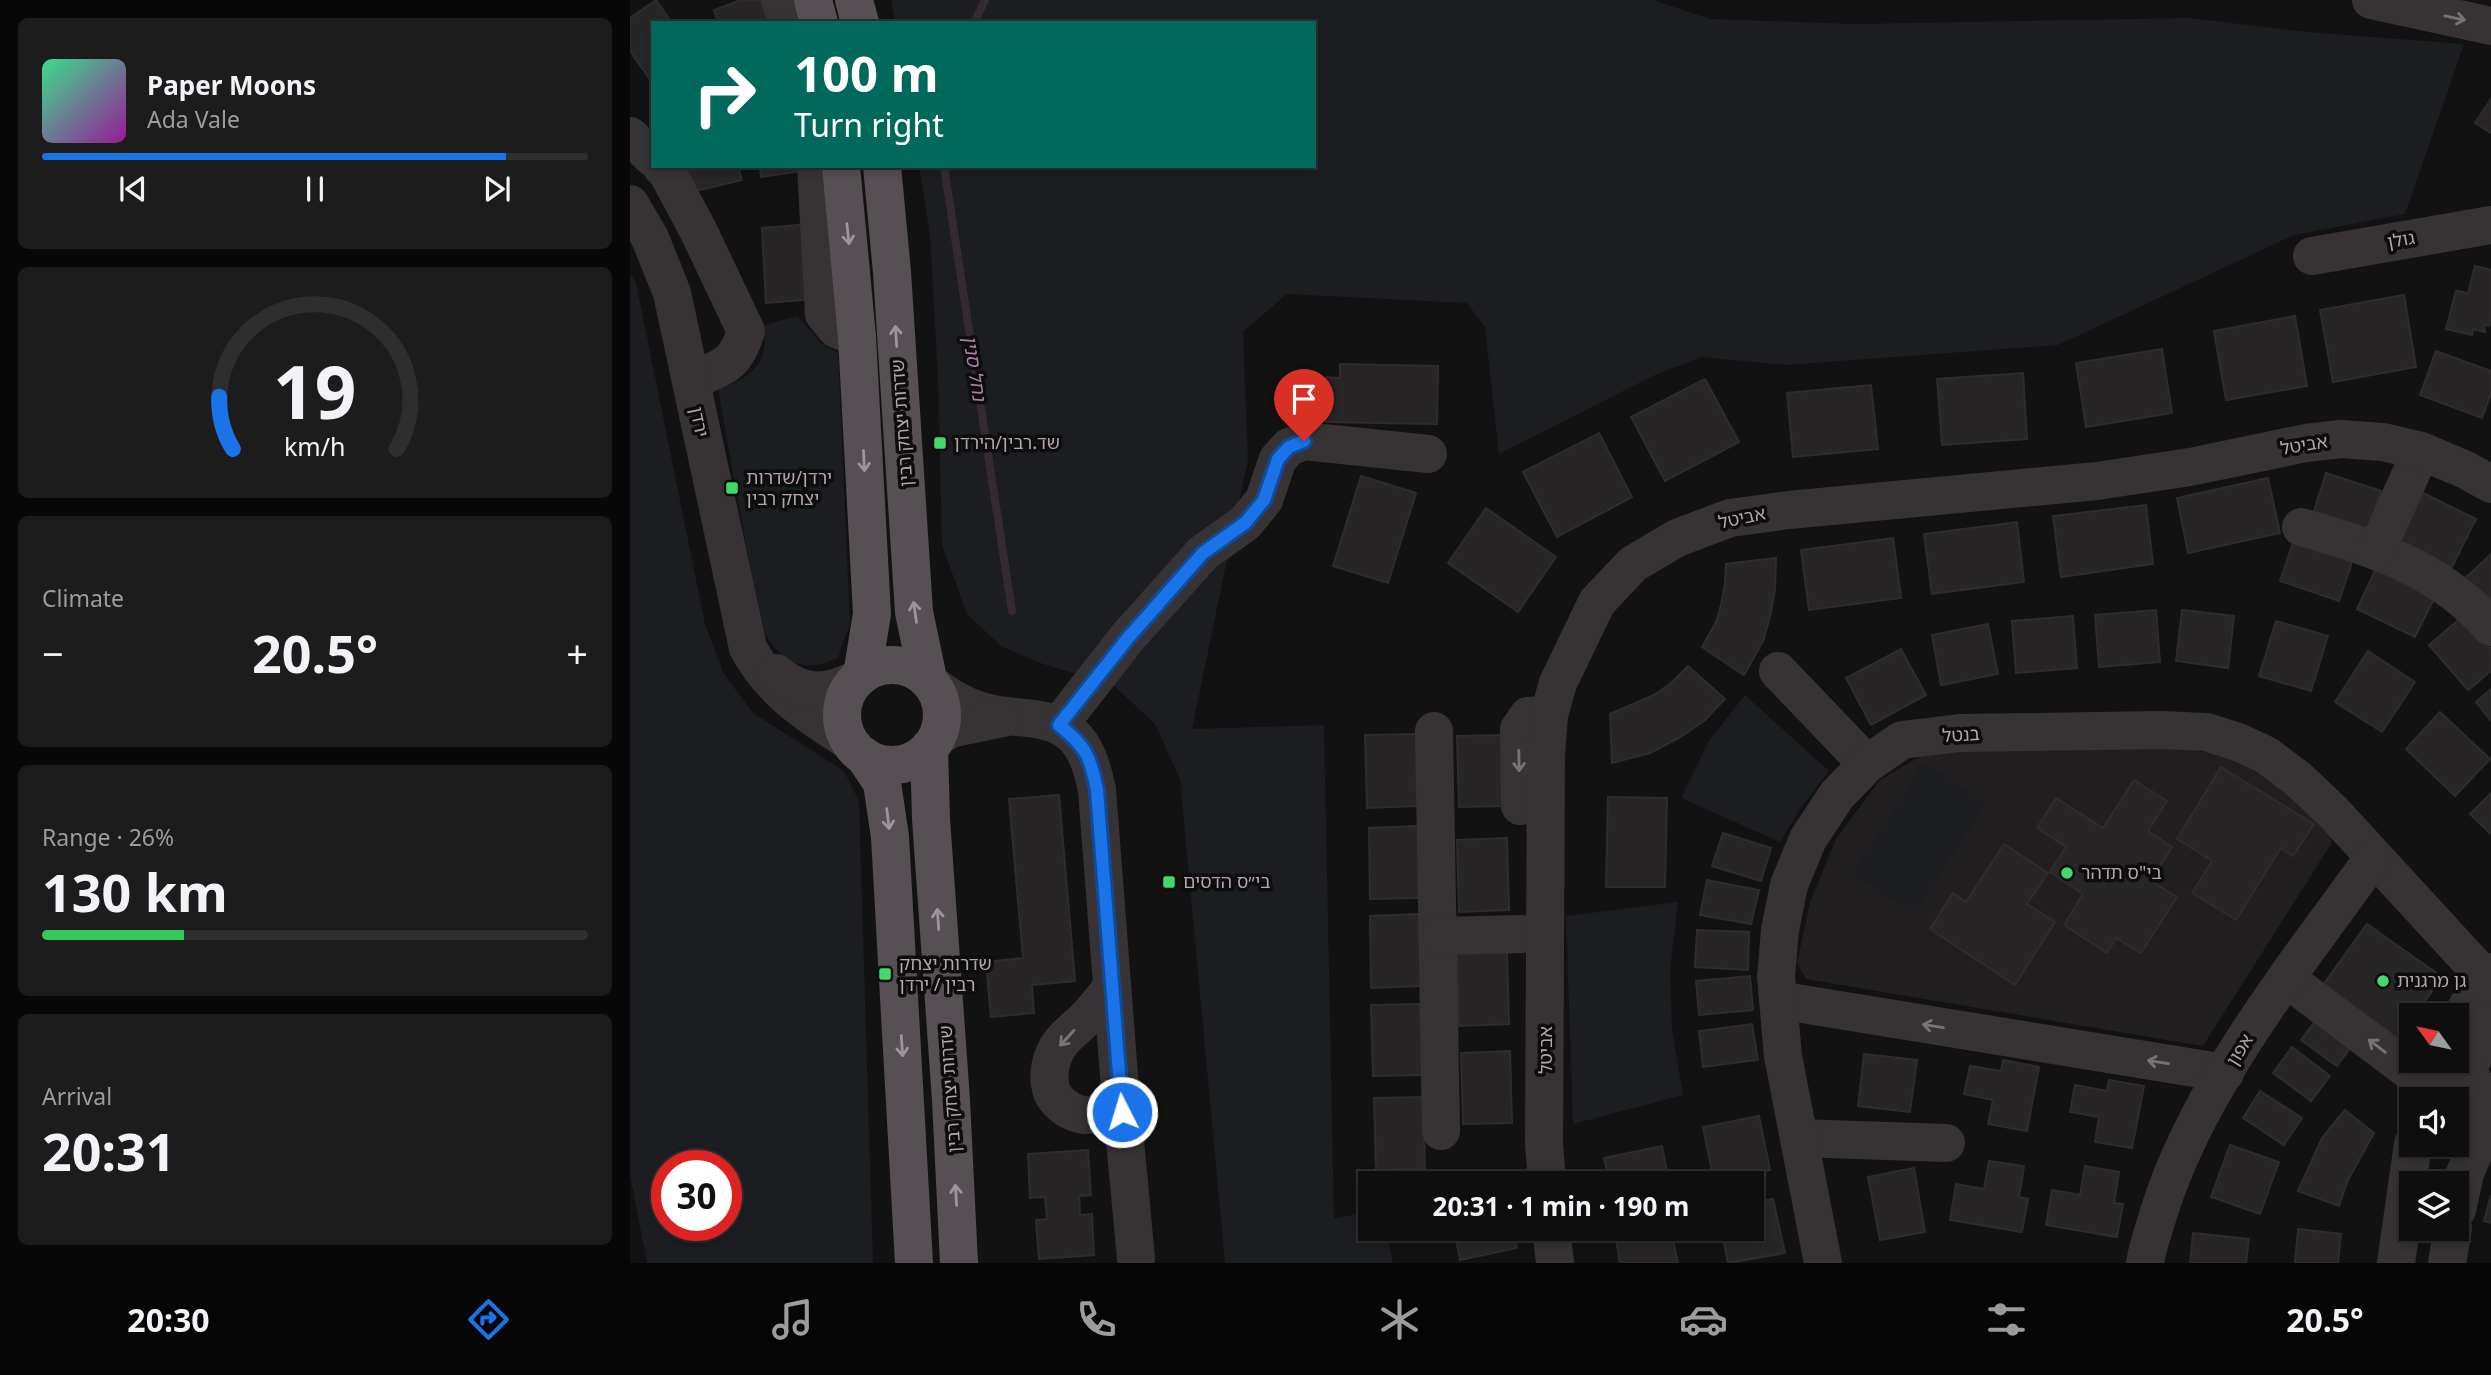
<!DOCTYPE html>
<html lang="en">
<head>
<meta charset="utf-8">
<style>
	:root { --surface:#0e0e0e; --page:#1c1c1c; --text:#f1f3f6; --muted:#9b9c9e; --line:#2e2e2e; --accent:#1a73e8 }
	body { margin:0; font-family:"Noto Sans","Noto Sans Hebrew",sans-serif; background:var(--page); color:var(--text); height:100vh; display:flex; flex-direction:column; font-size:26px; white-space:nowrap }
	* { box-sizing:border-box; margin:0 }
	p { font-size:23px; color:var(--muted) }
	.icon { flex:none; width:38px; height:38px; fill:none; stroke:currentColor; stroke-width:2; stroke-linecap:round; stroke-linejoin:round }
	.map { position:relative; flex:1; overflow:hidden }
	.drawer { display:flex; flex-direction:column; gap:18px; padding:18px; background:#080808; width:630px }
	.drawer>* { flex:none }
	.hud { position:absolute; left:21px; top:21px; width:665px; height:147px; border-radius:0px; box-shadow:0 4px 10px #0003,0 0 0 2px var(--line); background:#00695c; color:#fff; overflow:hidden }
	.needle { width:46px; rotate:303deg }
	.controls { position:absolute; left:1769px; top:1003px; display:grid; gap:14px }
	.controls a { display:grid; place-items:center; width:70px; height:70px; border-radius:0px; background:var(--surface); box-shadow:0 4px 10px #0003,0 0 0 2px var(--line); font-size:35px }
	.speed { position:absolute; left:21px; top:1150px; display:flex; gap:14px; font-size:35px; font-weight:700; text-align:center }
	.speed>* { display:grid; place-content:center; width:91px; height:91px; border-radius:50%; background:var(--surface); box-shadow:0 4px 10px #0003,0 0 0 2px var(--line); line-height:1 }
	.speed .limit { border:10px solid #d22; background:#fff; color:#111 }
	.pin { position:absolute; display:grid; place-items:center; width:60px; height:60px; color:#fff; margin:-72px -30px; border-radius:50% 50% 50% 0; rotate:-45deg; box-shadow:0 0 7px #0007 }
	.pin .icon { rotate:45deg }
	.me { position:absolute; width:77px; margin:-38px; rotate:355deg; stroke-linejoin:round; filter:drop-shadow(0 0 5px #0008) }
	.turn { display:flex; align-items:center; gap:24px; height:147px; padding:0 28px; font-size:32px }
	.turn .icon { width:91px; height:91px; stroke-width:2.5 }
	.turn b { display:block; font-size:49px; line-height:60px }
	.big { font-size:52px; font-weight:700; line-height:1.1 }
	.drawer .widget { flex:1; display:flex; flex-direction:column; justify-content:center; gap:10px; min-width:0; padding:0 24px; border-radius:10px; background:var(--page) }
	.drawer .dial { align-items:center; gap:0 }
	.dial svg { height:182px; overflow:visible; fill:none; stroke:var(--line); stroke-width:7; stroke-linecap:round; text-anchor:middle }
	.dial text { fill:var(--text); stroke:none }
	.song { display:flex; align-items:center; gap:21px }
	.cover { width:84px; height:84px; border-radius:10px; background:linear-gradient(135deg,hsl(150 70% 55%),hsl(300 70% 35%)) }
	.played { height:7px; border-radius:4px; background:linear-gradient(90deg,var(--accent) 85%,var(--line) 85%) }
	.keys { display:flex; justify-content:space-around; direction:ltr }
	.heat { display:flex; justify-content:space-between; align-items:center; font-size:38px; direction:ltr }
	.charge { height:10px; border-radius:5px; background:linear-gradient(90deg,#34c759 26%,var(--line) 0) }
	.trip { position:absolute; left:728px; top:1171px; width:406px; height:70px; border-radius:0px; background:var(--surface); box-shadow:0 4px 10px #0003,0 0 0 2px var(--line); font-weight:700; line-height:70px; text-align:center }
	.tabs { display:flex; height:112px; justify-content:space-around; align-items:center; background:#060606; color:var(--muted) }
	.tabs .icon { width:49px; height:49px }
	.tabs .on { color:var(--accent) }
	.tabs b { font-size:32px; color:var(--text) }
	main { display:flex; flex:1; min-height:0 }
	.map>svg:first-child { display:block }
	.built { fill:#201e1f }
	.green { fill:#1b1d20; fill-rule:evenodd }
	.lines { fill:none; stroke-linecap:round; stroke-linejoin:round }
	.stream { stroke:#352a34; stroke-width:8 }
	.building { fill:#272526; stroke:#2f2c2d; stroke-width:2 }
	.minor { stroke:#373335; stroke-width:38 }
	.major { stroke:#564f53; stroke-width:38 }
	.oneway { stroke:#7b7278 }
	.oneway2 { stroke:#a0949c }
	.route-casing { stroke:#114b97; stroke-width:18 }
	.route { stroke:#1a73e8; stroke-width:12 }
	.poi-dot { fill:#42da6b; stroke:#0e0d0d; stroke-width:2.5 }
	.labels { text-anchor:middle; stroke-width:7; stroke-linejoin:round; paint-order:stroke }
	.street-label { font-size:18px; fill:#b2a5ae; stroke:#0e0d0d }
	.poi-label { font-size:18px; fill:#b2a5ae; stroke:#0e0d0d; text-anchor:start }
	.water-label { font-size:19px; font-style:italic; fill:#a97fa6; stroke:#0e0d0d }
</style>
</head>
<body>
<main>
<section class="drawer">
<div class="widget">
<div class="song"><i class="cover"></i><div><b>Paper Moons</b><p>Ada Vale</p></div></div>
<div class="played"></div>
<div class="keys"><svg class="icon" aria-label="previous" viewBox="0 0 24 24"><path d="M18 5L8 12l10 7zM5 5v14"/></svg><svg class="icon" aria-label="pause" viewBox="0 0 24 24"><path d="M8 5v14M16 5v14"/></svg><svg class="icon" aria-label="next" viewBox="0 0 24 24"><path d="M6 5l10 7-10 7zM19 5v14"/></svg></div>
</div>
<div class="widget dial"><svg viewBox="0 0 100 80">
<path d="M14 69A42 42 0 1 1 86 69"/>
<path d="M14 69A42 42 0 0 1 8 46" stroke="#1a73e8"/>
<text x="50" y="56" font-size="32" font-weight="700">19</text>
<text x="50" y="72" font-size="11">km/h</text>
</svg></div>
<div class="widget"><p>Climate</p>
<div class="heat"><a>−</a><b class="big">20.5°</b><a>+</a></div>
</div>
<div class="widget"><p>Range · 26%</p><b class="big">130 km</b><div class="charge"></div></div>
<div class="widget"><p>Arrival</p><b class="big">20:31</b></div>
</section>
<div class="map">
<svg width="1861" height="1263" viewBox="0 0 1861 1263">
	<rect width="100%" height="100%" fill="#131212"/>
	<path class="built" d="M1546 746 1603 758 1676 801 1701 830V844L1573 1046 1176 979 1167 963 1180 902 1206 839 1250 780 1298 752Z"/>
	<g class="green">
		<path d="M261 0H1023L1080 19 1226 24 1559 18 1677 32 1834 44 1775 214 1664 235 1428 345 1156 365 1071 357 1025 375 869 454 855 327 837 303 657 294 613 332 618 459 562 729 694 725 704 1218 740 1212V1228L756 1229 763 1263H595L550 779 525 724 483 685 413 664 371 646 337 614 312 545 308 378 300 235 289 166H684V23H265Z"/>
		<path d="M0 273 6 283 75 624 94 674 123 713 214 771 229 801 243 1263H17L0 1175ZM37 1166H96V1225H37Z"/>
		<path d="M167 316 191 343 208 353 220 623 208 658C170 675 151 661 131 628L88 390C124 375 137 366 135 325Z"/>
		<path d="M1115 695 1199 771 1172 806 1150 842 1051 798 1079 741Z"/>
		<path d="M1294 763 1356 803 1284 914 1222 874Z"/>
		<path d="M1048 902 1040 970 1042 1030 1053 1095 943 1124 936 916Z"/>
	</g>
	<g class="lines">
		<g class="stream">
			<path d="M344 23 355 0"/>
			<path d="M314 166 382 611"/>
		</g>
	</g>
	<g class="building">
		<path d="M26 0 42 23H23V84L0 51V18Z"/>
		<path d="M111 0H134L142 23H88L84 10Z"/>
		<path d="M1861 99V133L1845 123Z"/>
		<path d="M55 166H108L112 180 61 192Z"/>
		<path d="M130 166H180L181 170 131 177Z"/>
		<path d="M180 224 185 299 136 303 132 228Z"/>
		<path d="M1845 266 1861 270V318L1859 326 1854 324 1855 332 1843 329 1842 335 1816 329 1826 291 1838 293Z"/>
		<path d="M1774 295 1786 367 1703 382 1690 310Z"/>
		<path d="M1665 316 1677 386 1596 400 1584 331Z"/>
		<path d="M1532 349 1542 413 1456 427 1446 363Z"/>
		<path d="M1806 351 1861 371V394L1852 418 1790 395Z"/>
		<path d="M710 364 808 366 807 424 696 422 697 377 710 378Z"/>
		<path d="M1393 373 1397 439 1312 445 1307 379Z"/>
		<path d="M1075 379 1109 442 1035 481 1001 417Z"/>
		<path d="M1241 385 1248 449 1163 457 1157 393Z"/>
		<path d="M969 433 1002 497 927 537 893 472Z"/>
		<path d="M1696 473 1751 491 1736 538 1681 520Z"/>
		<path d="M731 476 786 493 758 583 703 566Z"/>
		<path d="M1638 478 1650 533 1558 553 1547 498Z"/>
		<path d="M1793 493 1846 519 1822 567 1769 540Z"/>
		<path d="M1516 505 1523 564 1431 577 1423 516Z"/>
		<path d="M856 508 926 557 888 612 818 563Z"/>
		<path d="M1387 522 1394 582 1302 594 1294 534Z"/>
		<path d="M1665 537 1724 556 1709 601 1650 581Z"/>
		<path d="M1263 538 1271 598 1179 610 1171 550Z"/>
		<path d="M1861 554V615L1831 582Z"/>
		<path d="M1146 558 1145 589 1140 617 1133 641 1114 675 1072 647 1086 622 1091 605 1095 584 1096 564Z"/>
		<path d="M1748 564 1807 593 1785 637 1727 609Z"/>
		<path d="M1526 610 1530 662 1469 667 1465 615Z"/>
		<path d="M1552 610 1604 616 1598 668 1546 661Z"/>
		<path d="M1443 616 1447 668 1386 673 1382 621Z"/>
		<path d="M1833 616 1861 649V671L1838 690 1799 645Z"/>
		<path d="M1646 621 1698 636 1681 691 1629 676Z"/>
		<path d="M1358 624 1368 674 1311 685 1302 635Z"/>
		<path d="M1271 649 1296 695 1241 725 1216 678Z"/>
		<path d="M1738 651 1785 682 1752 732 1705 702Z"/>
		<path d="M1058 666 1095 699 1074 721 1049 738 1020 753 982 763 980 714 1024 695 1041 683Z"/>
		<path d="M1861 689V721L1846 702Z"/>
		<path d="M1810 712 1860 759 1825 796 1776 749Z"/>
		<path d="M786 734 787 806 737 808 735 735Z"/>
		<path d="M876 735 878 806 829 807 827 736Z"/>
		<path d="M1591 767 1684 824 1663 856 1651 848 1606 920 1562 893 1582 861 1547 839Z"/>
		<path d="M1504 780 1537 801 1518 831 1542 847 1521 881 1547 897 1511 953 1486 938 1477 953 1434 925 1453 894 1420 872 1436 847 1407 828 1426 798 1473 828Z"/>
		<path d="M1861 793V834L1840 814Z"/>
		<path d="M429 795 445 981 402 985 404 1013 361 1017 356 962 393 958 379 799Z"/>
		<path d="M978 797 1037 798 1035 887H976Z"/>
		<path d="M788 826 790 898 740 899 739 828Z"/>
		<path d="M1093 833 1141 848 1131 881 1082 866Z"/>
		<path d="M877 838 879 910 829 912 827 840Z"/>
		<path d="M1374 844 1418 873 1397 904 1425 922 1385 985 1300 929 1323 893 1336 902Z"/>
		<path d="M1077 880 1129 890 1121 924 1070 915Z"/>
		<path d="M789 914 792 986 741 988 740 916Z"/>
		<path d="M1737 924 1812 977 1785 1015H1782V1020L1768 1038 1693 985Z"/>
		<path d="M1067 930 1119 932 1118 970 1065 967Z"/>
		<path d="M877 952 879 1024 829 1026 827 954Z"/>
		<path d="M1120 976 1123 1010 1069 1015 1066 981Z"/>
		<path d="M790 1004 792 1075 743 1076 741 1005Z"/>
		<path d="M1691 1013 1726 1040 1707 1066 1671 1040Z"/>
		<path d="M1122 1024 1128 1060 1073 1067 1069 1031Z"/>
		<path d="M1662 1047 1700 1076 1681 1101 1643 1073Z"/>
		<path d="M880 1051 882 1123 833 1124 831 1053Z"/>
		<path d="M1234 1054 1287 1060 1280 1112 1228 1106Z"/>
		<path d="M1373 1060 1409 1067 1397 1131 1358 1124 1363 1100 1334 1094 1340 1066 1371 1071Z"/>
		<path d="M1479 1080 1514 1086 1502 1148 1465 1142 1469 1117 1440 1112 1445 1085 1477 1091Z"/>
		<path d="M1630 1091 1672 1118 1654 1145 1613 1118Z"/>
		<path d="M793 1097 795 1168 746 1170 744 1098Z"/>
		<path d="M1715 1110 1744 1133 1718 1180 1709 1206 1668 1191 1692 1138Z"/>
		<path d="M1129 1116 1140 1170 1084 1181 1073 1127Z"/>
		<path d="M1600 1145 1649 1162 1630 1214 1581 1197Z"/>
		<path d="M1032 1146 1039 1183H980L974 1158Z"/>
		<path d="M458 1150 461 1195 449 1196 450 1215 462 1214 464 1255 409 1259 406 1220 417 1219 415 1197 400 1198 398 1154Z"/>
		<path d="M1359 1161 1394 1166 1389 1197 1398 1199 1392 1232 1320 1220 1326 1184 1354 1189Z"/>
		<path d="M1455 1166 1489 1172 1484 1203 1493 1204 1487 1237 1416 1225 1422 1190 1450 1195Z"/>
		<path d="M1284 1168 1295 1232 1250 1240 1238 1177Z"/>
		<path d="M1861 1195V1223L1854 1221Z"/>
		<path d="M1143 1199 1155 1253 1098 1263 1091 1228H1122V1203Z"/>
		<path d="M824 1228H883L887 1248 830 1260Z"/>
		<path d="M1016 1228H1040L1048 1263H990L985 1235Z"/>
		<path d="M1668 1229 1711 1234 1708 1263H1665Z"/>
		<path d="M1563 1233 1619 1239 1616 1263H1560Z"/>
	</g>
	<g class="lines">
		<g class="minor">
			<path d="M150 0 158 23"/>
			<path d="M1741 0 1861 26"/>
			<path d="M0 136 23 158"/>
			<path d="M31 166 38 174 68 230 116 331C105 367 92 367 61 381"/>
			<path d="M186 166 194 314 206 329 227 337"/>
			<path d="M0 204 20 238 42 293 118 648C140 690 179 716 219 741"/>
			<path d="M1682 256 1861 225"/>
			<path d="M1671 527C1742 547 1811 569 1861 627"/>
			<path d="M1747 550 1791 451"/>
			<path d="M1148 671 1237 764"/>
			<path d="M146 673C173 695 194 695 225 680"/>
			<path d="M304 686C319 697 334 706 351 711 371 718 391 716 410 720 449 726 460 755 467 790L490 1088 506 1258"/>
			<path d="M429 725 497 638 573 553 615 523 634 500 648 459 659 447 674 441 798 454"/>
			<path d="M804 731 811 1131"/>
			<path d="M308 737 320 729 373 718"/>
			<path d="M890 806 889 729 898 716 919 715"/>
			<path d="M807 936 892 934"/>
			<path d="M1657 979 1801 1087"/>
			<path d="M482 987C472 1000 462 1013 450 1024 439 1034 428 1042 423 1057 419 1068 418 1078 421 1089 425 1106 453 1122 469 1112 478 1107 484 1097 490 1088"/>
			<path d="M1148 1000 1595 1073"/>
			<path d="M1827 1026 1838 1005 1861 972"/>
			<path d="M1826 1097 1836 1072 1861 1024"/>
			<path d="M1169 1138 1316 1143"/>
			<path d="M917 1183 914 1143 916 756 919 715 928 683 967 602 1003 564 1047 538 1100 518 1159 510 1467 481 1560 467 1676 443 1711 439 1753 442 1791 451 1836 470 1861 484"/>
			<path d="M1827 1210 1835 1173 1856 1124 1861 1105 1836 1072"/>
			<path d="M921 1228 925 1263"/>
			<path d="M1193 1263 1153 1056 1146 977 1150 930 1159 885 1178 839 1207 795 1237 764 1272 740 1330 733 1531 730 1576 732 1608 742 1636 755 1668 779 1703 812 1861 984"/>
			<path d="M1515 1263C1518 1245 1524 1229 1529 1212 1568 1086 1667 964 1744 857"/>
			<path d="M1766 1263 1783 1144"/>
			<path d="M1817 1263 1823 1228"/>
		</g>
		<g class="major">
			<path d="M183 0 189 23"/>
			<path d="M224 0 230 23"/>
			<path d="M211 166 227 337 242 614 232 675"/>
			<path d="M252 166 262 272 284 612 298 679"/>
			<circle cx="262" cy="715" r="50"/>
			<path d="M299 748 301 819 321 1100 329 1263"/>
			<path d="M234 756 252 783 260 837 284 1263"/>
		</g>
	</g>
	<defs><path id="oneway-shaft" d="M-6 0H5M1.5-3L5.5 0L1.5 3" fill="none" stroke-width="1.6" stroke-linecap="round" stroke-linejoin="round" transform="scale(1.75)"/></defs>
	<g class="oneway">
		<use href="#oneway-shaft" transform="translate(1825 18) rotate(12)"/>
		<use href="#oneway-shaft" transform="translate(889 761) rotate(89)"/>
		<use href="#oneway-shaft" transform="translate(1303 1026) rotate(-171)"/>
		<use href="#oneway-shaft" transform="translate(437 1038) rotate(132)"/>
		<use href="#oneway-shaft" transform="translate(1747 1046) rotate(-143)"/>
		<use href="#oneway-shaft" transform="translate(1528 1062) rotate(-171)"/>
	</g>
	<g class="oneway2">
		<use href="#oneway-shaft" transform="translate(218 234) rotate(84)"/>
		<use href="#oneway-shaft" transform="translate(266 336) rotate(-94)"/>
		<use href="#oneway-shaft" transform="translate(234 461) rotate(87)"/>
		<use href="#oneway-shaft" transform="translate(285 612) rotate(-98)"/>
		<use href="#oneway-shaft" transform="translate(258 819) rotate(83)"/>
		<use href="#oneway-shaft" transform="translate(308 919) rotate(-94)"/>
		<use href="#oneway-shaft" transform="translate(272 1046) rotate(86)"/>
		<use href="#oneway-shaft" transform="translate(326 1195) rotate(-93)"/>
	</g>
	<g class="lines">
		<defs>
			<path id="route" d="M492 1112 467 790C460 755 456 747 429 725L498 638 573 553 615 523 634 500 648 459 659 447 674 441"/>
		</defs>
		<use href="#route" class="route-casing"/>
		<use href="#route" class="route"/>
	</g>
	<g class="poi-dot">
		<rect x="303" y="436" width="14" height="14" rx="3.5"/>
		<rect x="95" y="481" width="14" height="14" rx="3.5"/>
		<circle cx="1437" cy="873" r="7"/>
		<rect x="532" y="875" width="14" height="14" rx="3.5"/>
		<rect x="248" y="967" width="14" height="14" rx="3.5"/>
		<circle cx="1753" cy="981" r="7"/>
	</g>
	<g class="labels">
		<g class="street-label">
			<text transform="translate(1771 240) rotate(-10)" y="6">גולן</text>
			<text transform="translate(69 422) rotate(78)" y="6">ירדן</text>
			<text transform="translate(272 423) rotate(-94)" y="6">שדרות יצחק רבין</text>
			<text transform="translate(1674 445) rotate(-9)" y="6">אביטל</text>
			<text transform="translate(1112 518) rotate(-12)" y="6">אביטל</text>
			<text transform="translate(1331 735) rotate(-3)" y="6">בנטל</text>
			<text transform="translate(916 1050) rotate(-90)" y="6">אביטל</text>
			<text transform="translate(1610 1050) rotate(-58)" y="6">אפון</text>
			<text transform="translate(320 1089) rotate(-94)" y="6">שדרות יצחק רבין</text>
		</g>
		<g class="poi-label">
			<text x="324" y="449">שד.רבין/הירדן</text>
			<text x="116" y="484">ירדן/שדרות<tspan x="116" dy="21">יצחק רבין</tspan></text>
			<text x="1451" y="879">בי"ס תדהר</text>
			<text x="553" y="888">בי״ס הדסים</text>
			<text x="269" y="970">שדרות יצחק<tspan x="269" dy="21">רבין / ירדן</tspan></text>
			<text x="1767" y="987">גן מרגנית</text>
		</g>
		<g class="water-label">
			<text transform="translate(345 368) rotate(81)" y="7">נחל סנין</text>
		</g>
	</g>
</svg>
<div class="controls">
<a><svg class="needle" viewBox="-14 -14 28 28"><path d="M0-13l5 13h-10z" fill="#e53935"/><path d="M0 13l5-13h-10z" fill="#9b9c9e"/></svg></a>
<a><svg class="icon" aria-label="sound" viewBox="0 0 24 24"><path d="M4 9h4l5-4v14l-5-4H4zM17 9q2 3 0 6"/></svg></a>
<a><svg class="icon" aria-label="layers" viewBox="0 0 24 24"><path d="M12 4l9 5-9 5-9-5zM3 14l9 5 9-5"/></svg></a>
</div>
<div class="speed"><div class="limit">30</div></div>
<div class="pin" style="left:674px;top:441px;background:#d93025"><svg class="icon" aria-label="arrive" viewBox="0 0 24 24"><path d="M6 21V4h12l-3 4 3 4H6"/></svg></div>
<svg class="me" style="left:492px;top:1112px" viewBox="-20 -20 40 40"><circle r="17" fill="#1a73e8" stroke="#fff" stroke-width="3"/><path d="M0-11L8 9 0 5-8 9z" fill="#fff"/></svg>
<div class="trip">20:31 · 1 min · 190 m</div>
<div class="hud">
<div class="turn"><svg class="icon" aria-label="right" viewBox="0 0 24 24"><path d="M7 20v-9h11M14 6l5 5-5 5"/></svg><div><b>100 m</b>Turn right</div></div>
</div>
</div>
</main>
<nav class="tabs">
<b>20:30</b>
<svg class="icon on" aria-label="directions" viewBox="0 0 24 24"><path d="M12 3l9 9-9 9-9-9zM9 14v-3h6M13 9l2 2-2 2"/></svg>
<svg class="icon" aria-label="music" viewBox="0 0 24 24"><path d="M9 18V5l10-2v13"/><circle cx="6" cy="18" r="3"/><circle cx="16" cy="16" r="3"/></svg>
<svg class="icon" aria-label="phone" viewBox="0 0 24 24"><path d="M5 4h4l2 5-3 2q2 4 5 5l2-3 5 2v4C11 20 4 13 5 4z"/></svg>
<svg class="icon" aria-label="climate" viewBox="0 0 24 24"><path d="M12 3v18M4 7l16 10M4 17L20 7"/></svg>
<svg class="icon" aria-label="car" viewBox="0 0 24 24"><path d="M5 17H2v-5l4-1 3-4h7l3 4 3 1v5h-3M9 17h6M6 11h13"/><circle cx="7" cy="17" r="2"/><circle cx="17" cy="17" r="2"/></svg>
<svg class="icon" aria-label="filters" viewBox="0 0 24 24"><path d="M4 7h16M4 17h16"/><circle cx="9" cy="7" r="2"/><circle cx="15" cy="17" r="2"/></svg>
<b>20.5°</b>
</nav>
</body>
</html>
